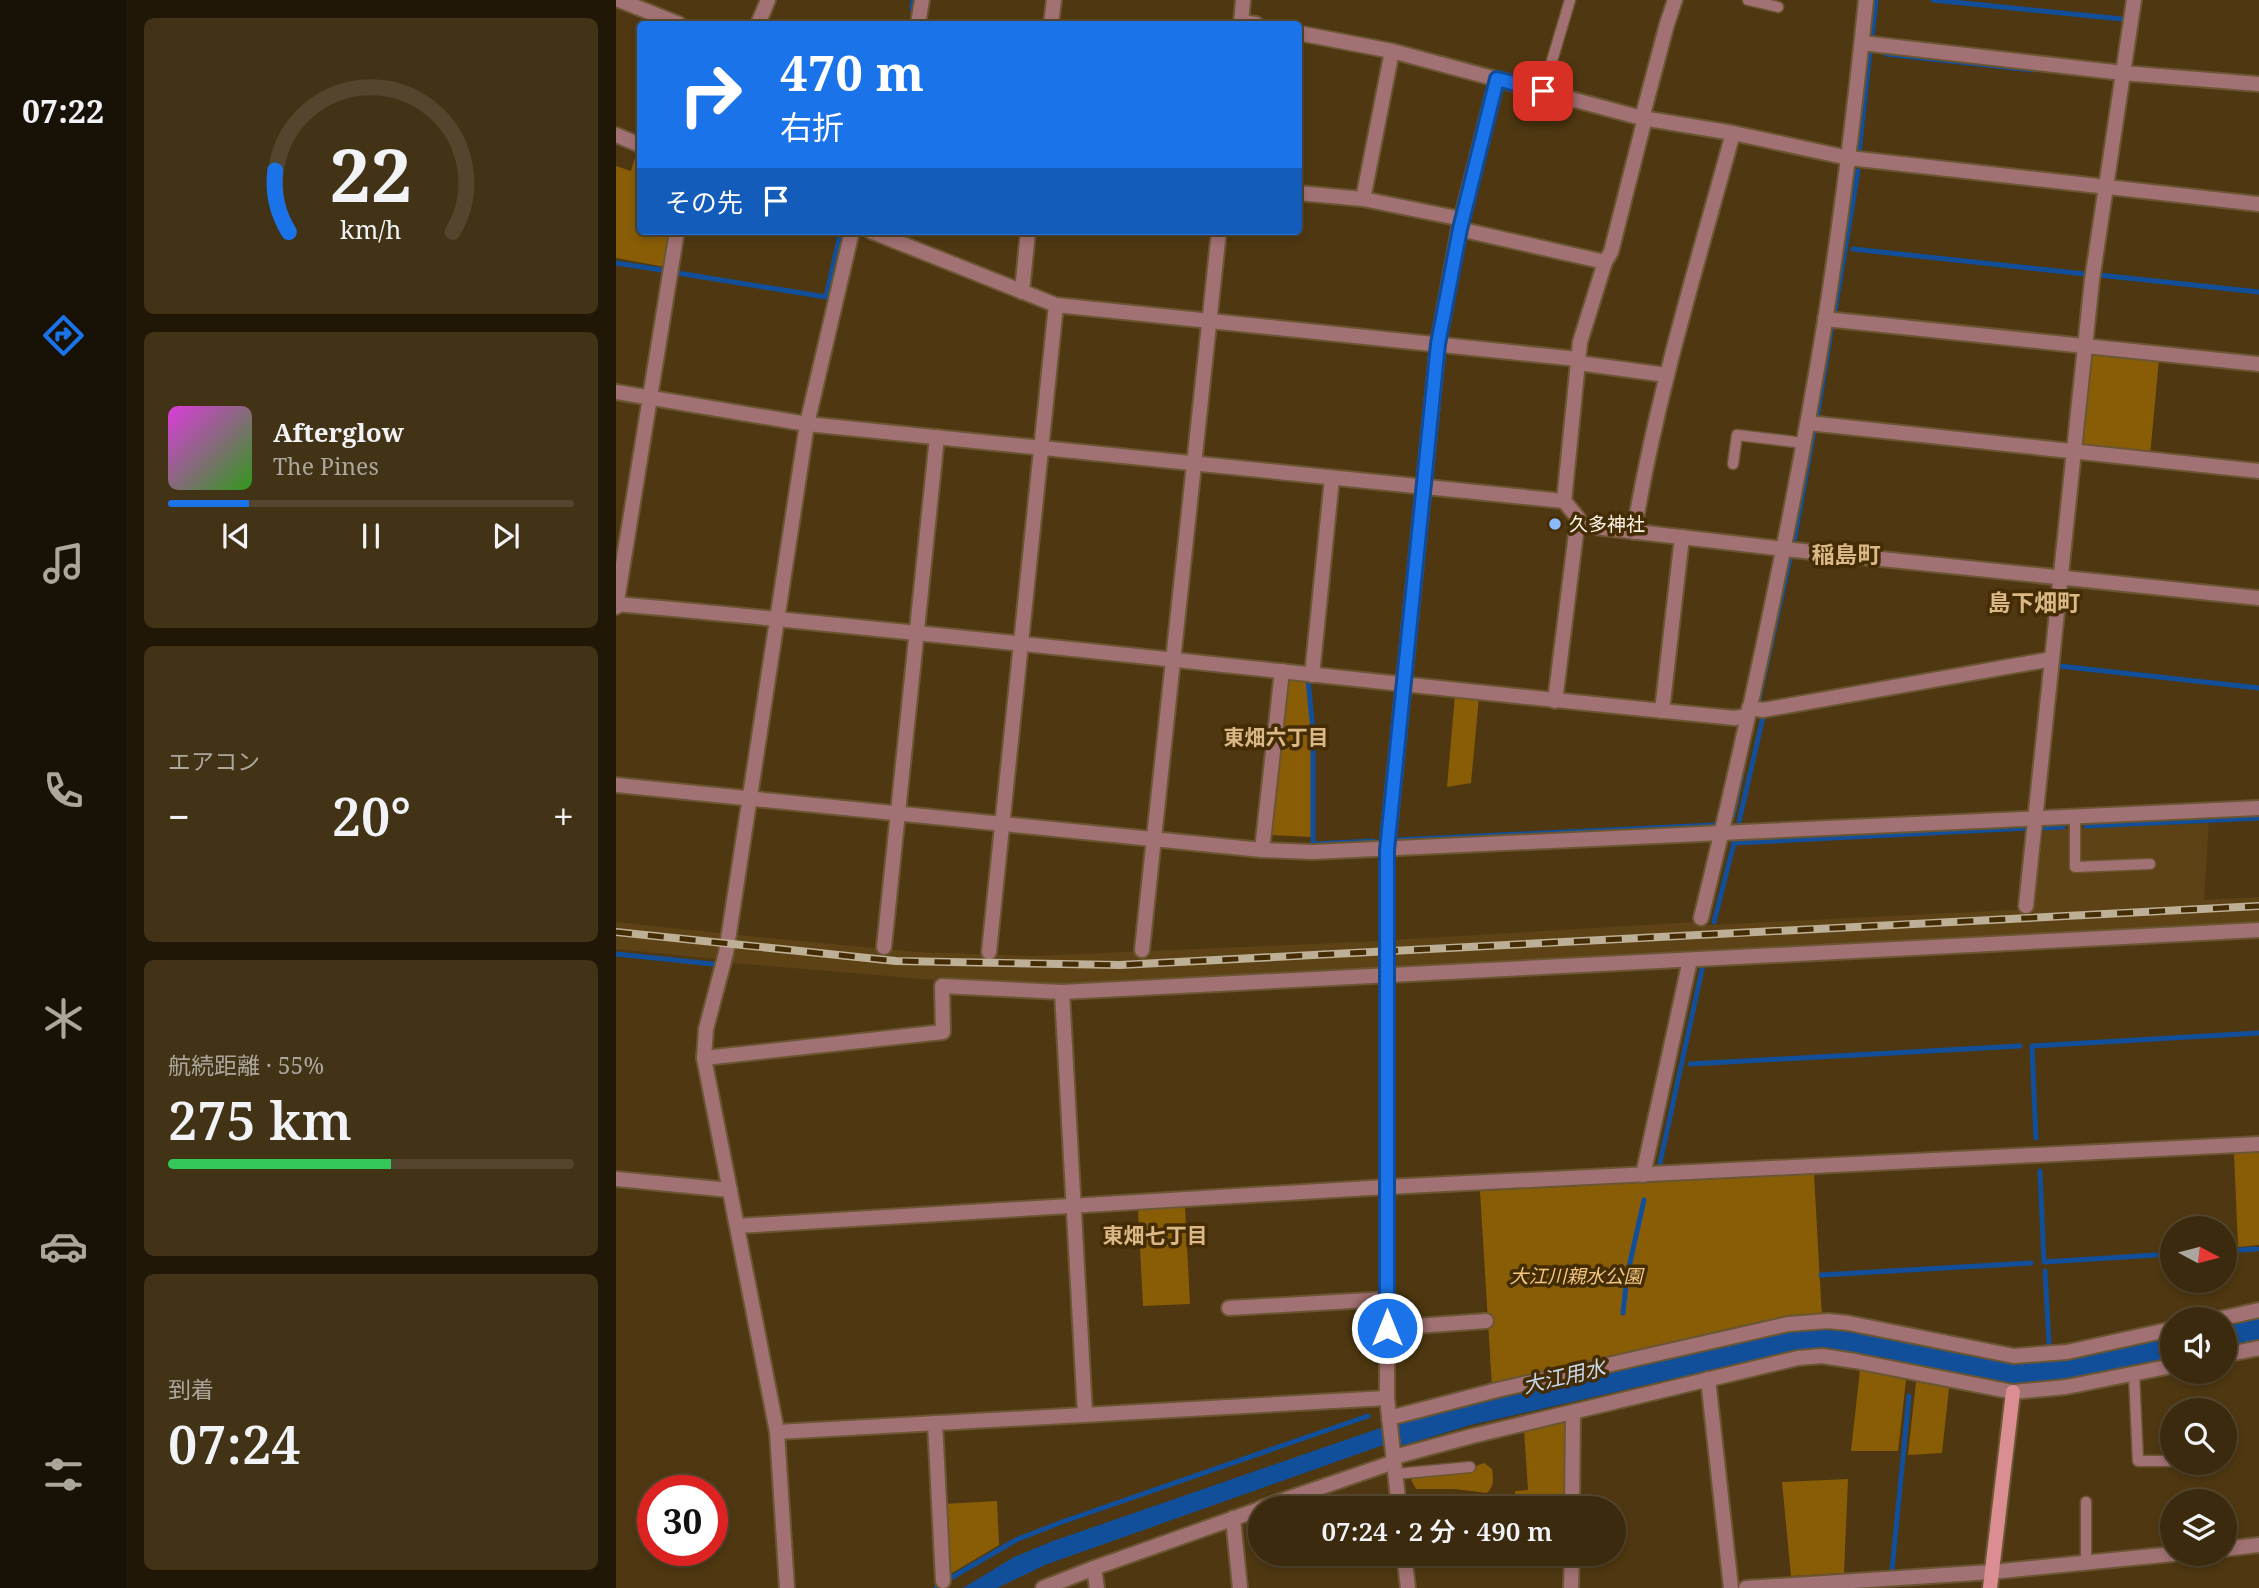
<!DOCTYPE html>
<html lang="ja">
<head>
<meta charset="utf-8">
<style>
	:root { --surface:#3b2a0d; --page:#423216; --text:#f1f3f6; --muted:#aca79d; --line:#54462e; --accent:#1a73e8 }
	body { margin:0; font-family:"Noto Serif","Noto Sans JP",serif; background:var(--page); color:var(--text); height:100vh; display:flex; flex-direction:column; font-size:26px; white-space:nowrap }
	* { box-sizing:border-box; margin:0 }
	p { font-size:23px; color:var(--muted) }
	.icon { flex:none; width:38px; height:38px; fill:none; stroke:currentColor; stroke-width:2; stroke-linecap:round; stroke-linejoin:round }
	.map { position:relative; flex:1; overflow:hidden }
	.sheet { display:flex; flex-direction:column; gap:18px; padding:18px; background:#201707; width:490px }
	.sheet>* { flex:none }
	.hud { position:absolute; left:21px; top:21px; width:665px; height:214px; border-radius:7px; box-shadow:0 4px 10px #0003,0 0 0 2px var(--line); background:#1a73e8; color:#fff; overflow:hidden }
	.needle { width:46px; rotate:97deg }
	.fabs { position:absolute; left:1544px; top:1216px; display:grid; gap:14px }
	.fabs a { display:grid; place-items:center; width:77px; height:77px; border-radius:50%; background:var(--surface); box-shadow:0 4px 10px #0003,0 0 0 2px var(--line); font-size:35px }
	.speed { position:absolute; left:21px; top:1475px; display:flex; gap:14px; font-size:35px; font-weight:700; text-align:center }
	.speed>* { display:grid; place-content:center; width:91px; height:91px; border-radius:50%; background:var(--surface); box-shadow:0 4px 10px #0003,0 0 0 2px var(--line); line-height:1 }
	.speed .limit { border:10px solid #d22; background:#fff; color:#111 }
	.pin { position:absolute; display:grid; place-items:center; width:60px; height:60px; color:#fff; margin:-30px; border-radius:14px; box-shadow:0 4px 10px #0006 }
	.me { position:absolute; width:77px; margin:-38px; rotate:0deg; stroke-linejoin:round; filter:drop-shadow(0 0 5px #0008) }
	.turn { display:flex; align-items:center; gap:24px; height:147px; padding:0 28px; font-size:32px }
	.turn .icon { width:91px; height:91px; stroke-width:2.5 }
	.turn b { display:block; font-size:49px; line-height:60px }
	.then { display:flex; align-items:center; height:66px; padding:0 28px; background:#0003; gap:14px; font-size:26px }
	.big { font-size:52px; font-weight:600; line-height:1.1 }
	.sheet .widget { flex:1; display:flex; flex-direction:column; justify-content:center; gap:10px; min-width:0; padding:0 24px; border-radius:10px; background:var(--page) }
	.sheet .dial { align-items:center; gap:0 }
	.dial svg { height:182px; overflow:visible; fill:none; stroke:var(--line); stroke-width:7; stroke-linecap:round; text-anchor:middle }
	.dial text { fill:var(--text); stroke:none }
	.song { display:flex; align-items:center; gap:21px }
	.cover { width:84px; height:84px; border-radius:10px; background:linear-gradient(135deg,hsl(300 70% 55%),hsl(110 70% 35%)) }
	.played { height:7px; border-radius:4px; background:linear-gradient(90deg,var(--accent) 20%,var(--line) 20%) }
	.keys { display:flex; justify-content:space-around; direction:ltr }
	.heat { display:flex; justify-content:space-between; align-items:center; font-size:38px; direction:ltr }
	.charge { height:10px; border-radius:5px; background:linear-gradient(90deg,#34c759 55%,var(--line) 0) }
	.trip { position:absolute; left:632px; top:1496px; width:378px; height:70px; border-radius:35px; background:var(--surface); box-shadow:0 4px 10px #0003,0 0 0 2px var(--line); font-weight:600; line-height:70px; text-align:center }
	main { display:flex; flex:1; min-height:0 }
	.tabs { display:flex; flex-direction:column; width:126px; justify-content:space-around; align-items:center; background:#181105; color:var(--muted) }
	.tabs .icon { width:49px; height:49px }
	.tabs .on { color:var(--accent) }
	.tabs b { font-size:32px; color:var(--text) }
	.map>svg:first-child { display:block }
	.built { fill:#5c4215 }
	.green { fill:#885d06 }
	.water { fill:#114f9b }
	.lines { fill:none; stroke-linecap:round; stroke-linejoin:round }
	.stream { stroke:#114f9b; stroke-width:5 }
	.lane-casing { stroke:#6b5633; stroke-width:13 }
	.street-casing { stroke:#6b5633; stroke-width:18 }
	.secondary-casing { stroke:#6b5633; stroke-width:18 }
	.lane { stroke:#a27173; stroke-width:10 }
	.street { stroke:#a27173; stroke-width:14 }
	.secondary { stroke:#db8e91; stroke-width:14 }
	.rail-casing { stroke:#beaf97; stroke-width:8 }
	.rail { stroke:#442d05; stroke-width:5; stroke-dasharray:16; stroke-linecap:butt }
	.route-casing { stroke:#114b97; stroke-width:18 }
	.route { stroke:#1a73e8; stroke-width:12 }
	.poi-dot { fill:#8abafc; stroke:#442d05; stroke-width:2.5 }
	.labels { text-anchor:middle; stroke-width:7; stroke-linejoin:round; paint-order:stroke }
	.poi-label { font-size:19px; fill:#fef3e4; stroke:#442d05; text-anchor:start }
	.park-label { font-size:19px; font-style:italic; fill:#f4c682; stroke:#442d05 }
	.neighbourhood-label { font-size:21px; font-weight:bold; fill:#dbb886; stroke:#442d05 }
	.water-label { font-size:21px; font-style:italic; fill:#cad9ee; stroke:#442d05 }
	.quarter-label { font-size:23px; font-weight:bold; fill:#dbb886; stroke:#442d05 }
</style>
</head>
<body>
<main>
<nav class="tabs">
<b>07:22</b>
<svg class="icon on" aria-label="directions" viewBox="0 0 24 24"><path d="M12 3l9 9-9 9-9-9zM9 14v-3h6M13 9l2 2-2 2"/></svg>
<svg class="icon" aria-label="music" viewBox="0 0 24 24"><path d="M9 18V5l10-2v13"/><circle cx="6" cy="18" r="3"/><circle cx="16" cy="16" r="3"/></svg>
<svg class="icon" aria-label="phone" viewBox="0 0 24 24"><path d="M5 4h4l2 5-3 2q2 4 5 5l2-3 5 2v4C11 20 4 13 5 4z"/></svg>
<svg class="icon" aria-label="climate" viewBox="0 0 24 24"><path d="M12 3v18M4 7l16 10M4 17L20 7"/></svg>
<svg class="icon" aria-label="car" viewBox="0 0 24 24"><path d="M5 17H2v-5l4-1 3-4h7l3 4 3 1v5h-3M9 17h6M6 11h13"/><circle cx="7" cy="17" r="2"/><circle cx="17" cy="17" r="2"/></svg>
<svg class="icon" aria-label="filters" viewBox="0 0 24 24"><path d="M4 7h16M4 17h16"/><circle cx="9" cy="7" r="2"/><circle cx="15" cy="17" r="2"/></svg>
</nav>
<section class="sheet">
<div class="widget dial"><svg viewBox="0 0 100 80">
<path d="M14 69A42 42 0 1 1 86 69"/>
<path d="M14 69A42 42 0 0 1 8 42" stroke="#1a73e8"/>
<text x="50" y="56" font-size="32" font-weight="700">22</text>
<text x="50" y="72" font-size="11">km/h</text>
</svg></div>
<div class="widget">
<div class="song"><i class="cover"></i><div><b>Afterglow</b><p>The Pines</p></div></div>
<div class="played"></div>
<div class="keys"><svg class="icon" aria-label="previous" viewBox="0 0 24 24"><path d="M18 5L8 12l10 7zM5 5v14"/></svg><svg class="icon" aria-label="pause" viewBox="0 0 24 24"><path d="M8 5v14M16 5v14"/></svg><svg class="icon" aria-label="next" viewBox="0 0 24 24"><path d="M6 5l10 7-10 7zM19 5v14"/></svg></div>
</div>
<div class="widget"><p>エアコン</p>
<div class="heat"><a>−</a><b class="big">20°</b><a>+</a></div>
</div>
<div class="widget"><p>航続距離 · 55%</p><b class="big">275 km</b><div class="charge"></div></div>
<div class="widget"><p>到着</p><b class="big">07:24</b></div>
</section>
<div class="map">
<svg width="1643" height="1588" viewBox="0 0 1643 1588">
	<rect width="100%" height="100%" fill="#4f3811"/>
	<g class="built">
		<path d="M1593 823 1588 900 1643 897V923L780 971 776 968V940L1078 922 1092 925 1418 909 1428 830Z"/>
		<path d="M0 922 104 933 101 959 0 949Z"/>
		<path d="M121 935 300 952 416 956 763 941 765 963 763 971 477 984 319 980 117 963Z"/>
	</g>
	<g class="green">
		<path d="M20 154 24 156V231H55L49 267 0 258V166L15 171Z"/>
		<path d="M1481 353 1543 359 1534 456 1469 449 1464 444 1474 359Z"/>
		<path d="M669 675 691 680 696 730 695 837 653 835Z"/>
		<path d="M839 695 863 697 855 783 831 787Z"/>
		<path d="M1643 1151V1245L1622 1247 1618 1152Z"/>
		<path d="M1198 1174 1206 1318 876 1387 864 1191Z"/>
		<path d="M569 1207 574 1304 527 1306 522 1210Z"/>
		<path d="M1244 1370 1290 1380 1282 1451H1235Z"/>
		<path d="M1300 1382 1333 1388 1326 1453 1292 1455Z"/>
		<path d="M949 1420 950 1508H872L871 1506 900 1503 899 1491 912 1490 908 1430Z"/>
		<path d="M868 1463 876 1469C877 1480 879 1485 871 1493L838 1489H800L795 1480 800 1475 855 1471 860 1466Z"/>
		<path d="M1232 1479 1228 1573 1175 1576 1166 1482Z"/>
		<path d="M381 1501 383 1545 331 1576 327 1504Z"/>
	</g>
	<g class="water">
		<path d="M1643 1316V1340L1608 1347V1324Z"/>
		<path d="M1219 1327 1397 1360 1556 1335V1358C1509 1368 1455 1386 1408 1384 1329 1381 1249 1340 1170 1353L855 1425 788 1445 773 1443 429 1565 381 1588H347L398 1557 437 1541 770 1426 843 1404 1171 1329Z"/>
	</g>
	<g class="lines">
		<g class="stream">
			<path d="M1317 0 1506 19"/>
			<path d="M296 9 297 0"/>
			<path d="M293 24 294 23"/>
			<path d="M1256 35 1260 0"/>
			<path d="M1270 54 1416 70"/>
			<path d="M1243 153 1254 51"/>
			<path d="M1237 249 1469 274"/>
			<path d="M0 263 46 270"/>
			<path d="M62 273 210 297 224 235"/>
			<path d="M1483 275 1643 292"/>
			<path d="M1219 311 1242 171"/>
			<path d="M1201 418 1216 326"/>
			<path d="M1178 542 1198 431"/>
			<path d="M1443 666 1643 688"/>
			<path d="M692 680 697 730V844L757 841"/>
			<path d="M1142 704 1175 554"/>
			<path d="M1117 816 1126 775"/>
			<path d="M1123 822 1147 717"/>
			<path d="M1470 826 1643 818"/>
			<path d="M1423 828 1447 827"/>
			<path d="M779 840 1098 825"/>
			<path d="M1098 922 1118 843 1412 828"/>
			<path d="M0 954 97 964"/>
			<path d="M1074 1064 1404 1046"/>
			<path d="M1420 1138 1416 1046 1643 1033"/>
			<path d="M1044 1163 1087 965"/>
			<path d="M1424 1171 1428 1262 1556 1254"/>
			<path d="M1608 1251 1641 1249"/>
			<path d="M1429 1271 1433 1343"/>
			<path d="M1205 1275 1415 1263"/>
			<path d="M1007 1313 1011 1276 1028 1200"/>
			<path d="M1276 1570 1293 1396"/>
			<path d="M333 1579 400 1540 446 1522 752 1416"/>
			<path d="M320 1588 322 1587"/>
		</g>
		<defs>
			<g id="lane">
				<path d="M1132 0 1162 7"/>
				<path d="M927 91 954 0"/>
				<path d="M1117 464 1121 435 1188 443"/>
				<path d="M1459 816V867L1534 864"/>
				<path d="M1518 1374 1522 1461H1556"/>
				<path d="M779 1474 854 1467"/>
				<path d="M1470 1502V1563"/>
			</g>
			<g id="street">
				<path d="M3 0 63 24"/>
				<path d="M625 22 640 24"/>
				<path d="M142 24 152 0"/>
				<path d="M302 24 306 0"/>
				<path d="M435 24 438 0"/>
				<path d="M625 24 627 0"/>
				<path d="M682 33 776 51 1026 118 1117 133 1233 158 1643 204"/>
				<path d="M1246 43 1507 73 1643 84"/>
				<path d="M1026 118 1051 24 1059 0"/>
				<path d="M0 135 24 145"/>
				<path d="M682 193 747 199 846 219"/>
				<path d="M747 199 776 51"/>
				<path d="M843 229 989 262"/>
				<path d="M254 231 440 305 962 359"/>
				<path d="M406 292 412 231"/>
				<path d="M1209 319 1643 364"/>
				<path d="M962 363 1051 375"/>
				<path d="M0 392 191 424 948 501 962 518 961 525 1168 549 1643 598"/>
				<path d="M1192 423 1643 471"/>
				<path d="M948 501 964 342 989 262 995 252 1029 118"/>
				<path d="M1018 532C1040 397 1081 265 1117 133"/>
				<path d="M0 604C373 637 746 682 1119 718L1131 716"/>
				<path d="M0 607 61 231"/>
				<path d="M696 675 716 478"/>
				<path d="M939 701 961 525"/>
				<path d="M1133 708 1147 710 1436 659"/>
				<path d="M1046 711 1066 537"/>
				<path d="M0 785 646 850 696 852 1643 808"/>
				<path d="M646 850 666 671"/>
				<path d="M1410 906 1476 280 1518 0"/>
				<path d="M1085 918C1133 721 1176 522 1209 321 1226 214 1239 107 1250 0"/>
				<path d="M268 947 321 437"/>
				<path d="M526 950 603 231"/>
				<path d="M373 952 440 305"/>
				<path d="M446 992 469 1414"/>
				<path d="M88 1058 327 1032 326 986 446 992 1643 930"/>
				<path d="M1027 1175 1074 960"/>
				<path d="M0 1179 114 1190"/>
				<path d="M121 1226 770 1187 1643 1144"/>
				<path d="M613 1308 771 1299"/>
				<path d="M1598 1320 1643 1310"/>
				<path d="M771 1328 870 1321"/>
				<path d="M1608 1355 1643 1348"/>
				<path d="M1092 1379 1115 1588"/>
				<path d="M773 1418 881 1390 1172 1324 1212 1321 1232 1323 1398 1356 1451 1352 1556 1329"/>
				<path d="M319 1423 327 1581"/>
				<path d="M161 1432 771 1398"/>
				<path d="M778 1457 856 1436 1182 1358 1206 1356 1239 1361 1397 1392 1450 1387 1556 1366"/>
				<path d="M645 1508 778 1462"/>
				<path d="M783 1508 771 1398V850L822 344 843 229 881 79"/>
				<path d="M956 1508 957 1413"/>
				<path d="M617 1518 624 1588"/>
				<path d="M1608 1549 1643 1545"/>
				<path d="M788 1554 792 1588"/>
				<path d="M478 1568 481 1588"/>
				<path d="M171 1588 161 1432 88 1058 90 1029 110 953 191 424 236 231"/>
				<path d="M427 1588 478 1568 644 1509"/>
				<path d="M955 1588 956 1554"/>
				<path d="M1130 1588 1375 1572 1557 1554"/>
			</g>
			<path id="secondary" d="M1374 1588 1397 1392"/>
		</defs>
		<use href="#lane" class="lane-casing"/>
		<use href="#street" class="street-casing"/>
		<use href="#secondary" class="secondary-casing"/>
		<use href="#lane" class="lane"/>
		<use href="#street" class="street"/>
		<use href="#secondary" class="secondary"/>
		<defs>
			<path id="rail" d="M0 932 280 961 504 965 1643 906"/>
		</defs>
		<use href="#rail" class="rail-casing"/>
		<use href="#rail" class="rail"/>
	</g>
	<g class="lines">
		<defs>
			<path id="route" d="M771 1328V850L822 344 844 229 881 79 927 91"/>
		</defs>
		<use href="#route" class="route-casing"/>
		<use href="#route" class="route"/>
	</g>
	<circle class="poi-dot" cx="939" cy="524" r="7"/>
	<g class="labels">
		<g class="poi-label">
			<text x="953" y="531">久多神社</text>
		</g>
		<g class="park-label">
			<text x="960" y="1283">大江川親水公園</text>
		</g>
		<g class="neighbourhood-label">
			<text x="660" y="745">東畑六丁目</text>
			<text x="539" y="1243">東畑七丁目</text>
		</g>
		<g class="water-label">
			<text transform="translate(948 1377) rotate(-13)" y="7">大江用水</text>
		</g>
		<g class="quarter-label">
			<text x="1230" y="563">稲島町</text>
			<text x="1418" y="611">島下畑町</text>
		</g>
	</g>
</svg>
<div class="fabs">
<a><svg class="needle" viewBox="-14 -14 28 28"><path d="M0-13l5 13h-10z" fill="#e53935"/><path d="M0 13l5-13h-10z" fill="#aca79d"/></svg></a>
<a><svg class="icon" aria-label="sound" viewBox="0 0 24 24"><path d="M4 9h4l5-4v14l-5-4H4zM17 9q2 3 0 6"/></svg></a>
<a><svg class="icon" aria-label="search" viewBox="0 0 24 24"><circle cx="10" cy="10" r="6"/><path d="M15 15l6 6"/></svg></a>
<a><svg class="icon" aria-label="layers" viewBox="0 0 24 24"><path d="M12 4l9 5-9 5-9-5zM3 14l9 5 9-5"/></svg></a>
</div>
<div class="speed"><div class="limit">30</div></div>
<div class="pin" style="left:927px;top:91px;background:#d93025"><svg class="icon" aria-label="arrive" viewBox="0 0 24 24"><path d="M6 21V4h12l-3 4 3 4H6"/></svg></div>
<svg class="me" style="left:771px;top:1328px" viewBox="-20 -20 40 40"><circle r="17" fill="#1a73e8" stroke="#fff" stroke-width="3"/><path d="M0-11L8 9 0 5-8 9z" fill="#fff"/></svg>
<div class="trip">07:24 · 2 分 · 490 m</div>
<div class="hud">
<div class="turn"><svg class="icon" aria-label="right" viewBox="0 0 24 24"><path d="M7 20v-9h11M14 6l5 5-5 5"/></svg><div><b>470 m</b>右折</div></div>
<div class="then">その先<svg class="icon" aria-label="arrive" viewBox="0 0 24 24"><path d="M6 21V4h12l-3 4 3 4H6"/></svg></div>
</div>
</div>
</main>
</body>
</html>
